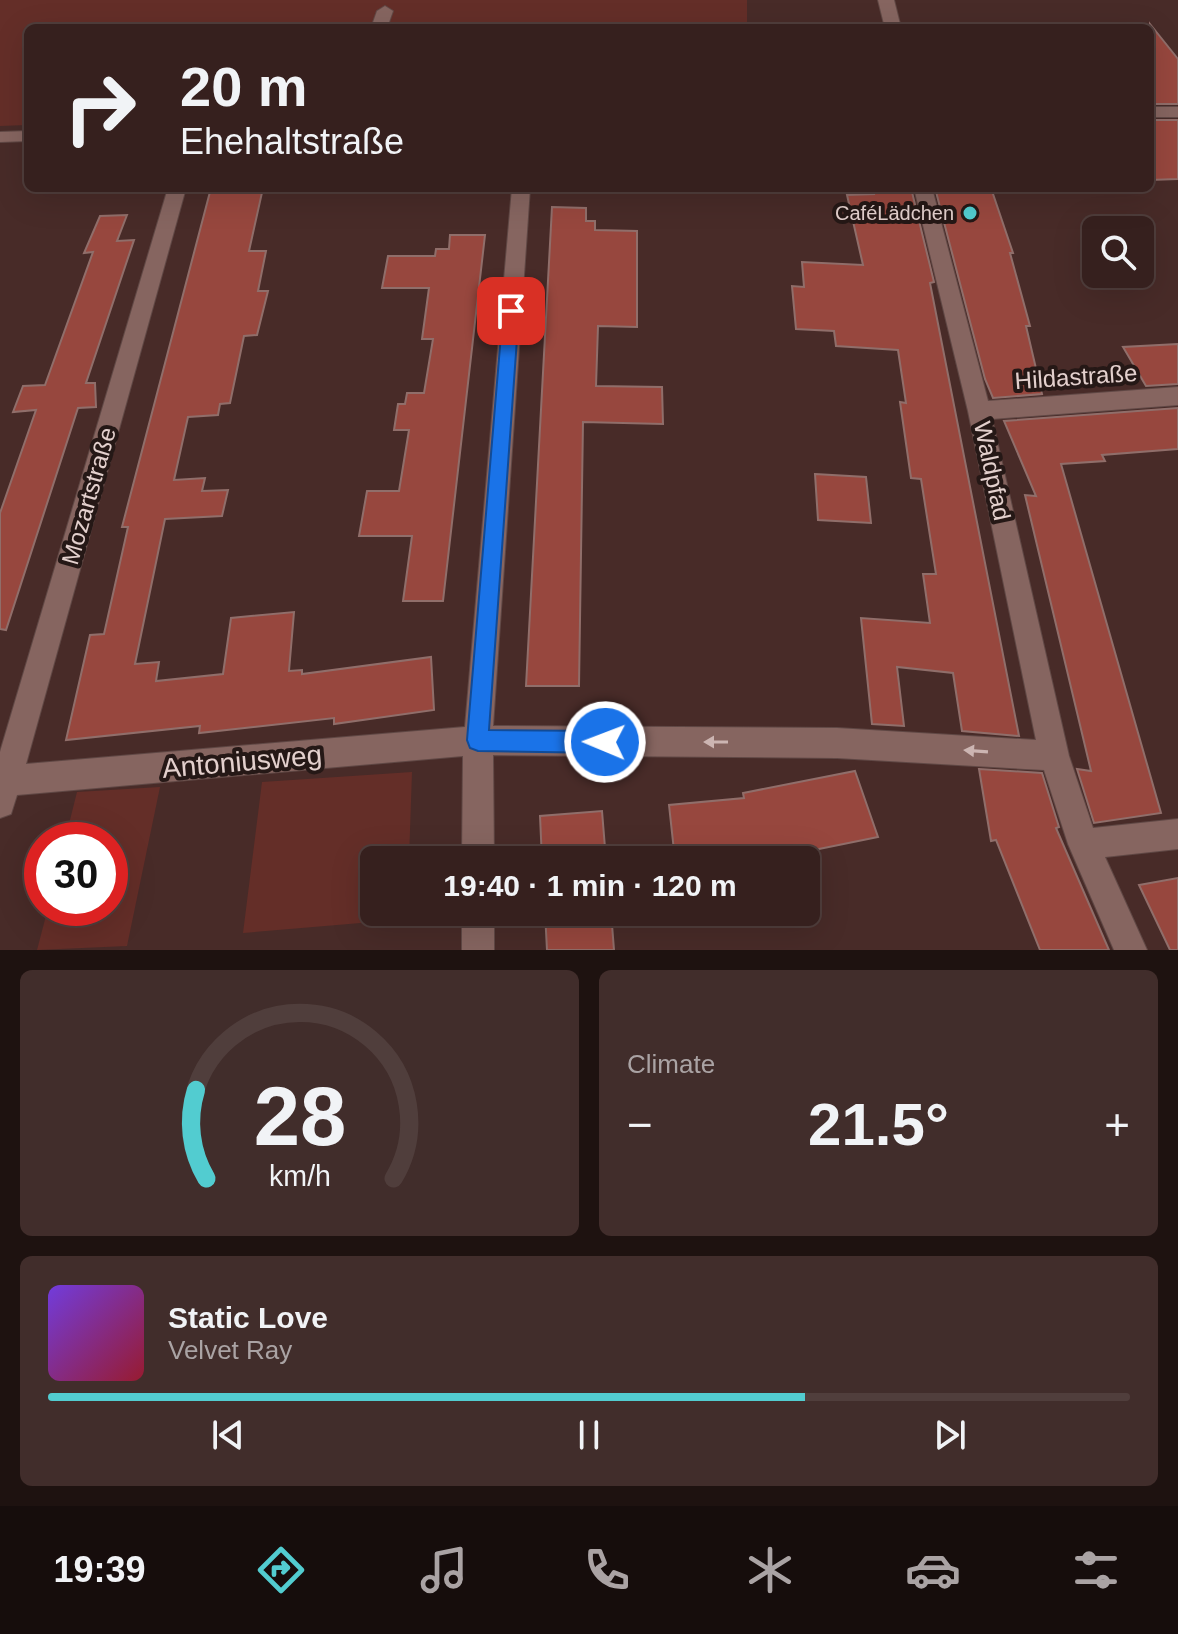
<!DOCTYPE html>
<html lang="en">
<head>
<meta charset="utf-8">
<style>
	:root { --surface:#36201e; --page:#412d2b; --text:#f1f3f6; --muted:#aaa3a4; --line:#503e3c; --accent:#52ccd0 }
	body { margin:0; font-family:Helvetica,sans-serif; background:var(--page); color:var(--text); height:100vh; display:flex; flex-direction:column; font-size:30px; white-space:nowrap }
	* { box-sizing:border-box; margin:0 }
	p { font-size:26px; color:var(--muted) }
	.icon { flex:none; width:44px; height:44px; fill:none; stroke:currentColor; stroke-width:2; stroke-linecap:round; stroke-linejoin:round }
	.map { position:relative; height:950px; overflow:hidden }
	.drawer { display:flex; flex-direction:column; gap:20px; padding:20px; background:#1e1210; flex:1 }
	.drawer>* { flex:none }
	.banner { position:absolute; left:24px; top:24px; width:1130px; height:168px; border-radius:12px; box-shadow:0 8px 32px #0002,0 0 0 2px var(--line); background:#36201e; color:var(--text); overflow:hidden }
	.buttons { position:absolute; left:1082px; top:216px; display:grid; gap:16px }
	.buttons a { display:grid; place-items:center; width:72px; height:72px; border-radius:12px; background:var(--surface); box-shadow:0 8px 32px #0002,0 0 0 2px var(--line); font-size:40px }
	.speed { position:absolute; left:24px; top:822px; display:flex; gap:16px; font-size:40px; font-weight:700; text-align:center }
	.speed>* { display:grid; place-content:center; width:104px; height:104px; border-radius:50%; background:var(--surface); box-shadow:0 8px 32px #0002,0 0 0 2px var(--line); line-height:1 }
	.speed .limit { border:12px solid #d22; background:#fff; color:#111 }
	.pin { position:absolute; display:grid; place-items:center; width:68px; height:68px; color:#fff; margin:-34px; border-radius:16px; box-shadow:0 4px 12px #0006 }
	.me { position:absolute; width:88px; margin:-44px; rotate:271deg; stroke-linejoin:round; filter:drop-shadow(0 0 6px #0008) }
	.turn { display:flex; align-items:center; gap:28px; height:168px; padding:0 24px; font-size:36px }
	.turn .icon { width:104px; height:104px; stroke-width:2.5 }
	.turn b { display:block; font-size:56px; line-height:68px }
	.big { font-size:60px; font-weight:700; line-height:1.1 }
	.drawer .tile { flex:1; display:flex; flex-direction:column; justify-content:center; gap:12px; min-width:0; padding:0 28px; border-radius:12px; background:var(--page) }
	.drawer .dial { align-items:center; gap:0 }
	.dial svg { height:208px; overflow:visible; fill:none; stroke:var(--line); stroke-width:7; stroke-linecap:round; text-anchor:middle }
	.dial text { fill:var(--text); stroke:none }
	.song { display:flex; align-items:center; gap:24px }
	.cover { width:96px; height:96px; border-radius:12px; background:linear-gradient(135deg,hsl(260 70% 55%),hsl(350 70% 35%)) }
	.played { height:8px; border-radius:4px; background:linear-gradient(90deg,var(--accent) 70%,var(--line) 70%) }
	.keys { display:flex; justify-content:space-around; direction:ltr }
	.heat { display:flex; justify-content:space-between; align-items:center; font-size:44px; direction:ltr }
	.drawer .tiles { flex:1; display:grid; gap:20px; grid-template-columns:1fr 1fr }
	.tile:last-child { grid-column:span 2 }
	.trip { position:absolute; left:360px; top:846px; width:460px; height:80px; border-radius:12px; background:var(--surface); box-shadow:0 8px 32px #0002,0 0 0 2px var(--line); font-weight:700; line-height:80px; text-align:center }
	.tab-bar { display:flex; height:128px; justify-content:space-around; align-items:center; background:#160d0c; color:var(--muted) }
	.tab-bar .icon { width:56px; height:56px }
	.tab-bar .current { color:var(--accent) }
	.tab-bar b { font-size:36px; color:var(--text) }
	.map>svg:first-child { display:block }
	.green { fill:#642e28 }
	.building { fill:#97473e; stroke:#906e6a; stroke-width:2 }
	.lines { fill:none; stroke-linecap:round; stroke-linejoin:round }
	.minor-casing { stroke:#604845; stroke-width:2 }
	.minor { fill:#866560; fill-rule:evenodd }
	.oneway { fill:#ccb5b2 }
	.route { fill:#1a73e8; stroke:#114b97; stroke-width:2 }
	.poi-dot { fill:#52ccd0; stroke:#251816; stroke-width:3 }
	.labels { text-anchor:middle; stroke-width:8; stroke-linejoin:round; paint-order:stroke }
	.far-poi-label { font-size:20px; fill:#e3d0cd; stroke:#251816; text-anchor:end }
	.street-label { font-size:24px; fill:#e3d0cd; stroke:#251816 }
	.near-street-label { font-size:28px; fill:#e3d0cd; stroke:#251816 }
</style>
</head>
<body>
<div class="map">
<svg width="1178" height="950" viewBox="0 0 1178 950">
	<rect width="100%" height="100%" fill="#482b28"/>
	<g class="green">
		<path d="M0 0H747V28H28V125L0 126Z"/>
		<path d="M412 772 409 860H374V912H408V919L243 933 262 782Z"/>
		<path d="M160 787 127 946 37 950 48 908H110V840H65L77 792Z"/>
	</g>
	<g class="building">
		<path d="M1150 24 1178 59V104H1150Z"/>
		<path d="M1150 120H1178V179L1150 180Z"/>
		<path d="M211 188H263L249 251H266L258 291H268L257 335 244 336 230 403 220 404 218 415 188 417 174 480 205 478 202 491 228 490 222 516 165 519 135 664 159 662 156 681 223 674 231 618 294 612 289 671 302 670V674L431 657 434 710 334 724V718L199 733 200 726 66 740 90 635 104 634 128 527H122Z"/>
		<path d="M873 188H911L934 282 930 283 1019 736 962 731 953 673 897 667 904 726 872 724 861 618 930 623 923 574H936L921 479 911 478 900 402 906 403 898 350 836 346 834 331 796 329 792 286 804 287 802 262 863 265 847 195 874 194Z"/>
		<path d="M935 188H983L984 191H992L1013 253H1010L1030 326H1026L1042 394 993 398 985 379Z"/>
		<path d="M552 207 586 208V221H595V230L637 231V327L598 326 596 386 662 387 663 424 583 422 579 686H526Z"/>
		<path d="M127 215 117 241 134 240 86 383H95L96 407 78 408 6 630 0 629V513L36 410 13 412 23 386 45 385 93 252 84 253 100 216Z"/>
		<path d="M450 235H485L443 601H403L412 536H359L367 491H399L409 430H394L398 404H405L407 393H424L433 339H422L429 288H382L388 256H435L436 249H449Z"/>
		<path d="M1178 344V384L1146 386 1123 347Z"/>
		<path d="M1178 408V449L1102 455 1105 461 1061 464 1161 813 1094 823 1077 769 1091 771 1025 495 1036 496 1004 421Z"/>
		<path d="M815 474 866 477 871 523 818 520Z"/>
		<path d="M979 769 1042 773 1059 827 1056 828 1109 950H1040L996 840 991 841Z"/>
		<path d="M855 771 878 837 765 860H675L669 805 744 798 743 793Z"/>
		<path d="M602 811 606 860H542L540 816Z"/>
		<path d="M1178 878V950H1170L1139 885Z"/>
		<path d="M545 912H611L614 950H547Z"/>
	</g>
	<g class="lines">
		<defs>
			<g id="minor">
				<path d="M878 0H894L901 28H885Z"/>
				<path d="M385 6 393 11 387 28H371L377 11Z"/>
				<rect x="1150" y="107" width="28" height="10"/>
				<path d="M28 131V141L0 142V132Z"/>
				<path d="M168 188H186L26 764 465 727 512 188H530L493 726 837 728 1036 740 968 411 914 188H932L988 401 1178 387V405L992 419 1069 756 1093 828 1178 819V849L1105 857 1147 950H1114L1068 844 1044 770 837 758 493 755 494 860H462L463 756 17 795 11 814 0 818V752Z"/>
				<rect x="462" y="912" width="32" height="38"/>
			</g>
		</defs>
		<use href="#minor" class="minor-casing"/>
		<use href="#minor" class="minor"/>
	</g>
	<defs><path id="oneway-solid" d="M-6-.8H1V-3.2L6.5 0L1 3.2V.8H-6Z" transform="scale(2)"/></defs>
	<g class="oneway">
		<use href="#oneway-solid" transform="translate(716 742) rotate(-180)"/>
		<use href="#oneway-solid" transform="translate(976 751) rotate(-176)"/>
	</g>
	<path class="route" d="M511 305 519 311 489 730 605 731 612 734 616 742 612 750 605 753 478 751 470 748 467 740 503 311Z"/>
	<circle class="poi-dot" cx="970" cy="213" r="8"/>
	<g class="labels">
		<g class="far-poi-label">
			<text x="954" y="220">CaféLädchen</text>
		</g>
		<g class="street-label">
			<text transform="translate(1076 377) rotate(-4)" y="8">Hildastraße</text>
			<text transform="translate(992 471) rotate(78)" y="8">Waldpfad</text>
			<text transform="translate(89 496) rotate(-74)" y="8">Mozartstraße</text>
		</g>
		<g class="near-street-label">
			<text transform="translate(242 761) rotate(-5)" y="10">Antoniusweg</text>
		</g>
	</g>
</svg>
<div class="buttons">
<a><svg class="icon" aria-label="search" viewBox="0 0 24 24"><circle cx="10" cy="10" r="6"/><path d="M15 15l6 6"/></svg></a>
</div>
<div class="speed"><div class="limit">30</div></div>
<div class="pin" style="left:511px;top:311px;background:#d93025"><svg class="icon" aria-label="arrive" viewBox="0 0 24 24"><path d="M6 21V4h12l-3 4 3 4H6"/></svg></div>
<svg class="me" style="left:605px;top:742px" viewBox="-20 -20 40 40"><circle r="17" fill="#1a73e8" stroke="#fff" stroke-width="3"/><path d="M0-11L8 9 0 5-8 9z" fill="#fff"/></svg>
<div class="trip">19:40 · 1 min · 120 m</div>
<div class="banner">
<div class="turn"><svg class="icon" aria-label="right" viewBox="0 0 24 24"><path d="M7 20v-9h11M14 6l5 5-5 5"/></svg><div><b>20 m</b>Ehehaltstraße</div></div>
</div>
</div>
<section class="drawer">
<div class="tiles">
<div class="tile dial"><svg viewBox="0 0 100 80">
<path d="M14 69A42 42 0 1 1 86 69"/>
<path d="M14 69A42 42 0 0 1 10 35" stroke="#52ccd0"/>
<text x="50" y="56" font-size="32" font-weight="700">28</text>
<text x="50" y="72" font-size="11">km/h</text>
</svg></div>
<div class="tile"><p>Climate</p>
<div class="heat"><a>−</a><b class="big">21.5°</b><a>+</a></div>
</div>
<div class="tile">
<div class="song"><i class="cover"></i><div><b>Static Love</b><p>Velvet Ray</p></div></div>
<div class="played"></div>
<div class="keys"><svg class="icon" aria-label="previous" viewBox="0 0 24 24"><path d="M18 5L8 12l10 7zM5 5v14"/></svg><svg class="icon" aria-label="pause" viewBox="0 0 24 24"><path d="M8 5v14M16 5v14"/></svg><svg class="icon" aria-label="next" viewBox="0 0 24 24"><path d="M6 5l10 7-10 7zM19 5v14"/></svg></div>
</div>
</div>
</section>
<nav class="tab-bar">
<b>19:39</b>
<svg class="icon current" aria-label="directions" viewBox="0 0 24 24"><path d="M12 3l9 9-9 9-9-9zM9 14v-3h6M13 9l2 2-2 2"/></svg>
<svg class="icon" aria-label="music" viewBox="0 0 24 24"><path d="M9 18V5l10-2v13"/><circle cx="6" cy="18" r="3"/><circle cx="16" cy="16" r="3"/></svg>
<svg class="icon" aria-label="phone" viewBox="0 0 24 24"><path d="M5 4h4l2 5-3 2q2 4 5 5l2-3 5 2v4C11 20 4 13 5 4z"/></svg>
<svg class="icon" aria-label="climate" viewBox="0 0 24 24"><path d="M12 3v18M4 7l16 10M4 17L20 7"/></svg>
<svg class="icon" aria-label="car" viewBox="0 0 24 24"><path d="M5 17H2v-5l4-1 3-4h7l3 4 3 1v5h-3M9 17h6M6 11h13"/><circle cx="7" cy="17" r="2"/><circle cx="17" cy="17" r="2"/></svg>
<svg class="icon" aria-label="filters" viewBox="0 0 24 24"><path d="M4 7h16M4 17h16"/><circle cx="9" cy="7" r="2"/><circle cx="15" cy="17" r="2"/></svg>
</nav>
</body>
</html>
